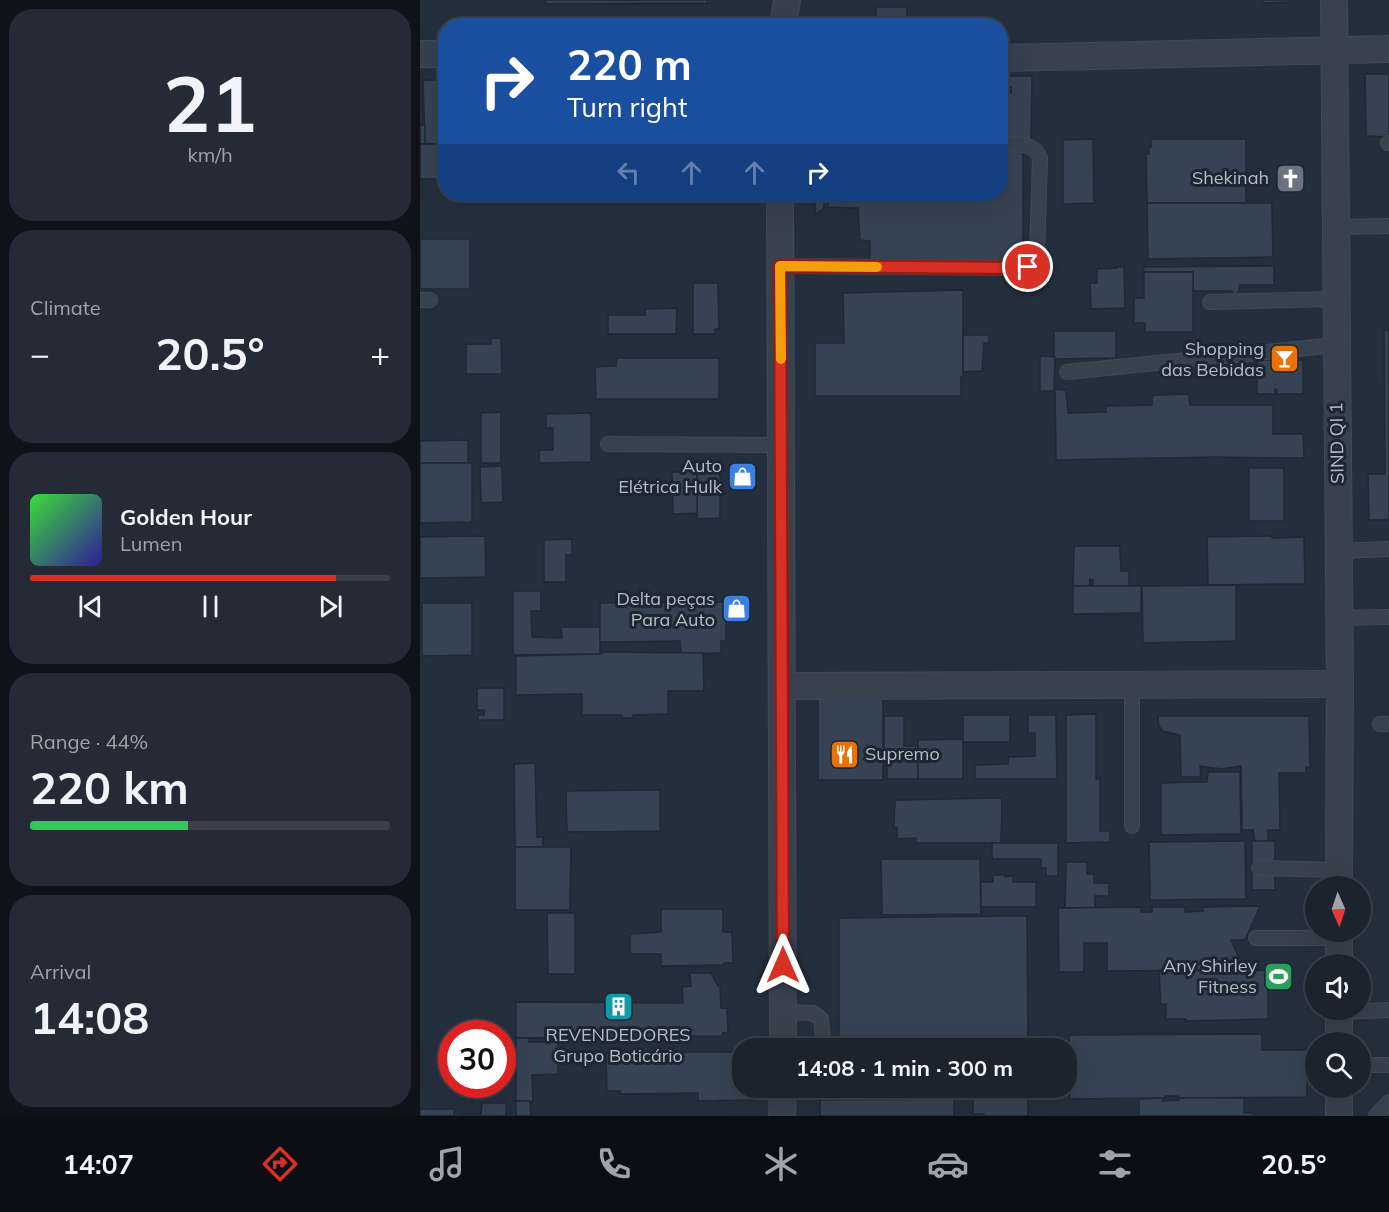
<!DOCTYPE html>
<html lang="en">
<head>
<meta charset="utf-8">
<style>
	:root { --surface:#1b232e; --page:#242b36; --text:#f1f3f6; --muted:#a0a4aa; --line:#39404a; --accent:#d93025 }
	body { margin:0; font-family:Mulish,sans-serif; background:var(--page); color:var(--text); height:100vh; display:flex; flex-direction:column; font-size:22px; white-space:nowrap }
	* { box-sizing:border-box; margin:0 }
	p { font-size:20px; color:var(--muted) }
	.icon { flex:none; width:33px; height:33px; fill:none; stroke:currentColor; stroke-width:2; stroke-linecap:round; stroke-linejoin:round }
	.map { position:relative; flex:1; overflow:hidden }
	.panel { display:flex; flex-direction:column; gap:9px; padding:9px; background:#0f1319; width:420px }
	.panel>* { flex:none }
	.top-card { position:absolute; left:18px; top:18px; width:570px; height:183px; border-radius:24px; box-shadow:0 6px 24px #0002,0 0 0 2px var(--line); background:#1a4fa0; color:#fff; overflow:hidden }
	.needle { width:39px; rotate:177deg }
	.tools { position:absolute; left:885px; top:876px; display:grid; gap:12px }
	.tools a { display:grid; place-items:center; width:66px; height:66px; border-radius:50%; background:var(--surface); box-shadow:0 6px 24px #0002,0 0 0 2px var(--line); font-size:30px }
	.speed { position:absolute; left:18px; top:1020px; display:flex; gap:12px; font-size:30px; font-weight:700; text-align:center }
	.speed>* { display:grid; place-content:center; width:78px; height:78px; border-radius:50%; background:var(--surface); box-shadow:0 6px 24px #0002,0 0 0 2px var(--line); line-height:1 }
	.speed .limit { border:9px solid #d22; background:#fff; color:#111 }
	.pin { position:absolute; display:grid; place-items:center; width:51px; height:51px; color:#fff; margin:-26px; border:3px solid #fff; border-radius:50%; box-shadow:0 2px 6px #0007 }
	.me { position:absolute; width:66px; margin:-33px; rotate:0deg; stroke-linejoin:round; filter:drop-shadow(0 0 4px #0008) }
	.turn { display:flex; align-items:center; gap:21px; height:126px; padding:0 30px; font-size:27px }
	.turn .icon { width:78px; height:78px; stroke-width:2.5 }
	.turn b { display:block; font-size:42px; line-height:51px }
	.lanes { display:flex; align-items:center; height:57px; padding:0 30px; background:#0003; justify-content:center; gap:30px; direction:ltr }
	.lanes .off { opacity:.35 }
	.big { font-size:45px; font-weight:700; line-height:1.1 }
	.panel .tile { flex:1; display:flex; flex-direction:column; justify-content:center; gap:9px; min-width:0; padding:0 21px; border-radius:24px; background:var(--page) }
	.panel .dial { align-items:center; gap:0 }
	.dial b { font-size:78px; line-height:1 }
	.song { display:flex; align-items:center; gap:18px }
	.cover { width:72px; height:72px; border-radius:9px; background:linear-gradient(135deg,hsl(120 70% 55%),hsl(250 70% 35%)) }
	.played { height:6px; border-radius:3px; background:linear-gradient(90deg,var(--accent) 85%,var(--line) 85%) }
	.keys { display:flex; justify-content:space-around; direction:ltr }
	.heat { display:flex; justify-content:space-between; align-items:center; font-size:33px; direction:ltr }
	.charge { height:9px; border-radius:4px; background:linear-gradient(90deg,#34c759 44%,var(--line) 0) }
	.trip { position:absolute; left:312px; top:1038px; width:345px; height:60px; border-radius:24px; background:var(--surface); box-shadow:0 6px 24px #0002,0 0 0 2px var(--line); font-weight:700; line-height:60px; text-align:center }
	.tab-bar { display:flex; height:96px; justify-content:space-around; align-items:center; background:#0b0e12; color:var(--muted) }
	.tab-bar .icon { width:42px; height:42px }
	.tab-bar .selected { color:var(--accent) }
	.tab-bar b { font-size:27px; color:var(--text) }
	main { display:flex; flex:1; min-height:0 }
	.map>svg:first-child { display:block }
	.building { fill:#364354; stroke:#1f2835; stroke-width:1.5 }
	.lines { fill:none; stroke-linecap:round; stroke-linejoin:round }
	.service-casing { stroke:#414a57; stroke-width:16 }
	.minor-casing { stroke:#414a57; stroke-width:28 }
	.service { stroke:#38414e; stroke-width:14 }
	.minor { stroke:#38414e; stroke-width:26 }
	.route-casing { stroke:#8d1f18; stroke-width:15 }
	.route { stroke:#d93025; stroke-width:10 }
	.slow { stroke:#f59e0b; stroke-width:10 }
	.labels { text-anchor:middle; stroke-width:6; stroke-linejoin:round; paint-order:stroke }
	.poi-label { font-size:18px; fill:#b4bcc9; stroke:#1d2633; text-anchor:end }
	.street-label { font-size:18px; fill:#b4bcc9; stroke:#1d2633 }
</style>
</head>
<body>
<main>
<section class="panel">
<div class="tile dial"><b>21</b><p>km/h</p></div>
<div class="tile"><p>Climate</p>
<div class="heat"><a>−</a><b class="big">20.5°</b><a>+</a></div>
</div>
<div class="tile">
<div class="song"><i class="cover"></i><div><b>Golden Hour</b><p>Lumen</p></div></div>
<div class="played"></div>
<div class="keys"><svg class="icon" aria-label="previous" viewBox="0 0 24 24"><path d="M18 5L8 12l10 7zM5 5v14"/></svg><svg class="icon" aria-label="pause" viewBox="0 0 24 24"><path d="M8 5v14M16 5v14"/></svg><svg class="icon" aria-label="next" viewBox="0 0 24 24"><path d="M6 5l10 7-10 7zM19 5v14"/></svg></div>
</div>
<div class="tile"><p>Range · 44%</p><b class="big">220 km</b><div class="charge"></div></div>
<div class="tile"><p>Arrival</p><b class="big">14:08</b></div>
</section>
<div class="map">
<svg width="969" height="1116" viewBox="0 0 969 1116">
	<rect width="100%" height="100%" fill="#242f3e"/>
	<g class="building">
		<path d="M126 0H287V3L126 4Z"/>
		<path d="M843 0H874V2L843 3Z"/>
		<rect x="456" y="7" width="31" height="19"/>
		<path d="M945 74H969V137L946 136Z"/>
		<path d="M581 76H612L611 141H580V99L584 100V93H591V87H586L583 80 581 81Z"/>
		<path d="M3 80H26V144H5Z"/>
		<rect x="0" y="125" width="5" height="19"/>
		<path d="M673 139 674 203 643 204V140Z"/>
		<path d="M731 139H826V203H852H727L726 157V154H729V147H731Z"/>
		<path d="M580 141H603V268H450V241L440 240 438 208 408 207V194H580Z"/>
		<rect x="0" y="144" width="26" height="35"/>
		<path d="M395 194H404V208L395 215Z"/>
		<path d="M727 203H852L853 257 728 259Z"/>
		<rect x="0" y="239" width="50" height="50"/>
		<path d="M854 266V285H820L818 294H812V291H773V272H724L723 274 724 267Z"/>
		<path d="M697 267H704L705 308 671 309 670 283H677V269L697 268Z"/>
		<path d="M724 272H773V332H725V323H714V298H724Z"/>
		<path d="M273 283H298L299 329H295V334H273Z"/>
		<path d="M543 290V377H541V396H395V343H424L423 293Z"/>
		<path d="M257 308 256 334H188V315H225V309Z"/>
		<path d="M964 330H969V520H949L948 474H965Z"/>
		<path d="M634 331H696V358L634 359Z"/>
		<path d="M543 335H569V343H564L562 371 543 372Z"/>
		<path d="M71 338H81L82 374H46V344H71Z"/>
		<path d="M620 356 635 357 634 391H620Z"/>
		<path d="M197 358H299V399H176L175 367 196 366Z"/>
		<path d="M837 360H883V394H856L857 390 855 389V394H837Z"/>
		<path d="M635 389 646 390 648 413 686 412V406L732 405V396L736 395 769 394 770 405H853V434H883L884 458 794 457 636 460Z"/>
		<path d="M81 412V463H61V413Z"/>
		<path d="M171 413V462L119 463V450H133V428H126V414Z"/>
		<path d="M48 440V463H0V441Z"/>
		<path d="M0 463H52V522L0 523Z"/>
		<path d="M82 466 83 502 61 503 60 467Z"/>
		<rect x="829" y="468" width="35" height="53"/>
		<path d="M277 471H300V518L277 519Z"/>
		<path d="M277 471V513L253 514 252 472Z"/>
		<path d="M65 536 66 577 0 578V537Z"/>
		<path d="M852 536V538L884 537 885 584 788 585 787 537Z"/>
		<path d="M152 539V555H146V582H124V540Z"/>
		<path d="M656 546H700L701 571H709V586H673V580L670 579 669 586H653L654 547Z"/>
		<path d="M816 585V641L723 643 722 586Z"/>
		<path d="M653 586H721V613L653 614Z"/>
		<path d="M93 591H121V611H111L112 637 142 638 141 627H180V654L93 655Z"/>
		<path d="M306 602V641H301V653L261 654 260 641 180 642V603Z"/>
		<path d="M2 603H52V655L2 656Z"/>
		<path d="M184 652 283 653 284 691H248V714L213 715V718H203L202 715H162V694L96 695V656L180 654Z"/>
		<path d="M57 688H84V720H58V715H64V710H57Z"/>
		<rect x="398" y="699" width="65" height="81"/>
		<path d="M676 714V779H680V831H690V842L646 843V715Z"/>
		<rect x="543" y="715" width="47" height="27"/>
		<path d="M608 715H636L637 779H555V765L588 764V757L615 756V733H608Z"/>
		<path d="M464 716H484V746H498V779H467V757L464 758Z"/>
		<path d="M738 716H889L890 768 886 767V773H859L860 830H848V841L835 842 833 830H822L821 766 802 769 780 766 781 775 779 777H761L760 735 742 731 739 726Z"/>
		<path d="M543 739V779H498V740Z"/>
		<path d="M115 763 117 837H123V847H95L94 764Z"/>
		<path d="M788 772H820L821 834 741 835V783L787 782Z"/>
		<path d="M240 790V831L147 832 146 791Z"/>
		<path d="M582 798 581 843H496V838L477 839V827H474L475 800Z"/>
		<path d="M825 841 826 899 730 900 729 842Z"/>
		<rect x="832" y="841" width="23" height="49"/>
		<path d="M572 843H638V876H626V868H621V859H572Z"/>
		<path d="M95 847H151L150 910H95Z"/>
		<path d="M461 859H560L561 914 462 915Z"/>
		<path d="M646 862H667V874H674V883H689V896H675V908H645Z"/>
		<path d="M573 875H585V877L593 875V882H616V907H561V882H573Z"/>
		<path d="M840 906 825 940H811L820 960H811V970L687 971V943H664V972H639L638 908 721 907V912H732V907H765V912L783 911V907Z"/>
		<path d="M241 909H303V932H312L313 963H304V965L241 966V954H210V934L241 932Z"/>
		<path d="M127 913H155V974H128Z"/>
		<path d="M607 916 608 1048H419V918Z"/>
		<path d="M848 970V1019L766 1021V1019H746V1004L741 1005 739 971Z"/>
		<path d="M270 973H291L298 986H300L301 1008H307L308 1032 303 1033 302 1036 96 1038V1002L263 1003 262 987 271 986Z"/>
		<path d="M842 1034V1050H887V1097L758 1098V1096H745V1098H742L650 1099 649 1035Z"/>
		<path d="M96 1038H109V1042H138V1074L112 1075 113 1102 96 1101Z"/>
		<path d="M200 1052H322V1088H335V1100L278 1101V1093L200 1094V1091H187L186 1053Z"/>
		<path d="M608 1098V1116H564V1114H553V1099Z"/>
		<path d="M742 1098V1101L759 1100 758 1098H824V1113H834V1116H719V1099Z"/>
		<path d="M534 1099V1116H400V1100Z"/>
		<path d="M96 1101H110L111 1116H96Z"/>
		<path d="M62 1103H86V1114L85 1116H42V1114H61Z"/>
		<rect x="0" y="1109" width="34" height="7"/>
	</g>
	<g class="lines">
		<defs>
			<g id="service">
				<path d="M968 143H969"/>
				<path d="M915 227 969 226"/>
				<path d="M360 266 602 268 613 264 617 256 620 158C613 141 596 144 580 145"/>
				<path d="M0 300H10"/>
				<path d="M790 302 916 299"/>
				<path d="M647 372 916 345"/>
				<path d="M188 444 361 445"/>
				<path d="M918 551 969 549"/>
				<path d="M919 618 969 617"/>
				<path d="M960 724H969"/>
				<path d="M712 826V684"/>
				<path d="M839 868 919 870"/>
				<path d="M836 938H919"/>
				<path d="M363 1012 393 1013 401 1019 404 1048"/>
				<path d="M919 1012 969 1010"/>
				<path d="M940 1065H969"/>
				<path d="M363 1095 395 1088"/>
				<path d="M956 1116 969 1102"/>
			</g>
			<g id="minor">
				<path d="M914 0 920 684 919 886"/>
				<path d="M363 26 367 0"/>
				<path d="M0 54H26"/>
				<path d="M580 58 969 49"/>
				<path d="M360 194 363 1048"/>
				<path d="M363 686 920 684"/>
				<path d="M919 932V964"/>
				<path d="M919 1042V1010"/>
				<path d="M919 1088V1116"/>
				<path d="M362 1116 363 1088"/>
			</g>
		</defs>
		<use href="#service" class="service-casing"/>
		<use href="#minor" class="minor-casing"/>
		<use href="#service" class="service"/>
		<use href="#minor" class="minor"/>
	</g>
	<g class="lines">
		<defs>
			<path id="route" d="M363 965 360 266 602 268 608 267"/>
		</defs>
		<use href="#route" class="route-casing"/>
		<use href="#route" class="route"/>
		<path class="slow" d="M361 359 360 266 457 267"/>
	</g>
	<defs>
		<symbol id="church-square" viewBox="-11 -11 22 22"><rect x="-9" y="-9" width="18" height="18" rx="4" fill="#6b7280" stroke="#1d2633"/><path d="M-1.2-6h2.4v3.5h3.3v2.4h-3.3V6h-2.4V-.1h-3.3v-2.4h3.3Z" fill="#fff"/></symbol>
		<symbol id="bar-square" viewBox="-11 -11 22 22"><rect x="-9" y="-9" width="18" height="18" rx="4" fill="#e8710a" stroke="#1d2633"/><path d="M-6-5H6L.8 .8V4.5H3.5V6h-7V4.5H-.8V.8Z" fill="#fff"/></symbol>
		<symbol id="shop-square" viewBox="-11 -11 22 22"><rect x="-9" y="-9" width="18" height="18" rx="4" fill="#3f7fe0" stroke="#1d2633"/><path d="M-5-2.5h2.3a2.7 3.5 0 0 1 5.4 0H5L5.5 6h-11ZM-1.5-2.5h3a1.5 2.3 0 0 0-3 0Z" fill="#fff"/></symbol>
		<symbol id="restaurant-square" viewBox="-11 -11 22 22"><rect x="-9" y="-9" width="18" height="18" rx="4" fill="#e8710a" stroke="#1d2633"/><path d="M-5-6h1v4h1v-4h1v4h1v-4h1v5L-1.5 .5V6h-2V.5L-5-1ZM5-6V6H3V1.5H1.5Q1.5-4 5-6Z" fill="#fff"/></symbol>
		<symbol id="stadium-square" viewBox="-11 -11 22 22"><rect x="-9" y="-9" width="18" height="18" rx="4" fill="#2e9e5b" stroke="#1d2633"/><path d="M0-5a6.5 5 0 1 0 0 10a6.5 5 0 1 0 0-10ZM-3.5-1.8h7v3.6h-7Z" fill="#fff"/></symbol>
		<symbol id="building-square" viewBox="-11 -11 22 22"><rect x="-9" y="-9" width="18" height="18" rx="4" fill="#0f9aa8" stroke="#1d2633"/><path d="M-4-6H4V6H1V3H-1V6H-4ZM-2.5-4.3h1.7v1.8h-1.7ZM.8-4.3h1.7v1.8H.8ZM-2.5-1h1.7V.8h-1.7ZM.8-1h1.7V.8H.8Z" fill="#fff"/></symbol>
	</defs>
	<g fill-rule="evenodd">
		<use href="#church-square" x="854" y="162" width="33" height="33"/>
		<use href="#bar-square" x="848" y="342" width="33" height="33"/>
		<use href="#shop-square" x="306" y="460" width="33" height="33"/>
		<use href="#shop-square" x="300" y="592" width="33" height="33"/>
		<use href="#restaurant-square" x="408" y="738" width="33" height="33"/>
		<use href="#stadium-square" x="842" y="960" width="33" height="33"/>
		<use href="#building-square" x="182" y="990" width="33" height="33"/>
	</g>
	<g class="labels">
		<g class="poi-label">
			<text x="849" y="184">Shekinah</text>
			<text x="844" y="355">Shopping<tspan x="844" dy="21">das Bebidas</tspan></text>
			<text x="302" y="472">Auto<tspan x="302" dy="21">Elétrica Hulk</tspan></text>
			<text x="295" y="605">Delta peças<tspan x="295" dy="21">Para Auto</tspan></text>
			<text x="445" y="760" text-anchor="start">Supremo</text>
			<text x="837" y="972">Any Shirley<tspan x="837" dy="21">Fitness</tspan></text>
			<text x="198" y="1041" text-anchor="middle">REVENDEDORES<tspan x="198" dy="21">Grupo Boticário</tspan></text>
		</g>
		<g class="street-label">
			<text transform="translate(917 443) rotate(-91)" y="6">SIND QI 1</text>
		</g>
	</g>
</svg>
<div class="tools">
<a><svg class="needle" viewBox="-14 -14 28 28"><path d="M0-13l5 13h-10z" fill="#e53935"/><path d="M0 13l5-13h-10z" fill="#a0a4aa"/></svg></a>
<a><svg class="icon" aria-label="sound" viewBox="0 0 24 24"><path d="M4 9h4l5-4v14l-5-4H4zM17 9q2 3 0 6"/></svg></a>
<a><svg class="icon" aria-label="search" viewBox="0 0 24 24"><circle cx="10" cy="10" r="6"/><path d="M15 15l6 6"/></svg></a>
</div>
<div class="speed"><div class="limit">30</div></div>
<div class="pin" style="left:608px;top:267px;background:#d93025"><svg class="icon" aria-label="arrive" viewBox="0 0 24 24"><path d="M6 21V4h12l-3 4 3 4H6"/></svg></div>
<svg class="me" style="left:363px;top:965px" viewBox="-20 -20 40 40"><path d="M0-17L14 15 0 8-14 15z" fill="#d93025" stroke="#fff" stroke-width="4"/></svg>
<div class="trip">14:08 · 1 min · 300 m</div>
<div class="top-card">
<div class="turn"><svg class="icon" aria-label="right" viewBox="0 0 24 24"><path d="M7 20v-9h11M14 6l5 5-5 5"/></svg><div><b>220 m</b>Turn right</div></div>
<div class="lanes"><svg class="icon off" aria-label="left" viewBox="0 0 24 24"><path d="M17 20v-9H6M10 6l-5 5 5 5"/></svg><svg class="icon off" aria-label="ahead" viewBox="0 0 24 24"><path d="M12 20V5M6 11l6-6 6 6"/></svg><svg class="icon off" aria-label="ahead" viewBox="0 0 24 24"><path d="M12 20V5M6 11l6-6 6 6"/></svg><svg class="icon" aria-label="right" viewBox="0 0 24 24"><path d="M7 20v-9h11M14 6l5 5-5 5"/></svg></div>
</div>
</div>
</main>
<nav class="tab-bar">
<b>14:07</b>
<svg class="icon selected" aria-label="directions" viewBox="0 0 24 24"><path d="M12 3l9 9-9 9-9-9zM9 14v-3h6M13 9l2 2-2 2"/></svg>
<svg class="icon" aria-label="music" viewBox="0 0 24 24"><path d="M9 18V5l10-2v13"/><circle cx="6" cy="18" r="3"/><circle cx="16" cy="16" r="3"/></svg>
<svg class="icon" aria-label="phone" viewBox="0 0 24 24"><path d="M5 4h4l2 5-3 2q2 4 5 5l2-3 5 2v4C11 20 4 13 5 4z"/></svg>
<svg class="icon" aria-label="climate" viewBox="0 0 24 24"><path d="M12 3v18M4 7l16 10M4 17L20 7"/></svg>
<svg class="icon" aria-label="car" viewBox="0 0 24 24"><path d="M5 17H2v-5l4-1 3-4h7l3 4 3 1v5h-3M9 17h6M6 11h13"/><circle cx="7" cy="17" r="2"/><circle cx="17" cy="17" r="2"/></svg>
<svg class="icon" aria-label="filters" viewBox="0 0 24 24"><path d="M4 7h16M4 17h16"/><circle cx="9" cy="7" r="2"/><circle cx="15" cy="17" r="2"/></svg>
<b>20.5°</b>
</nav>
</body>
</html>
